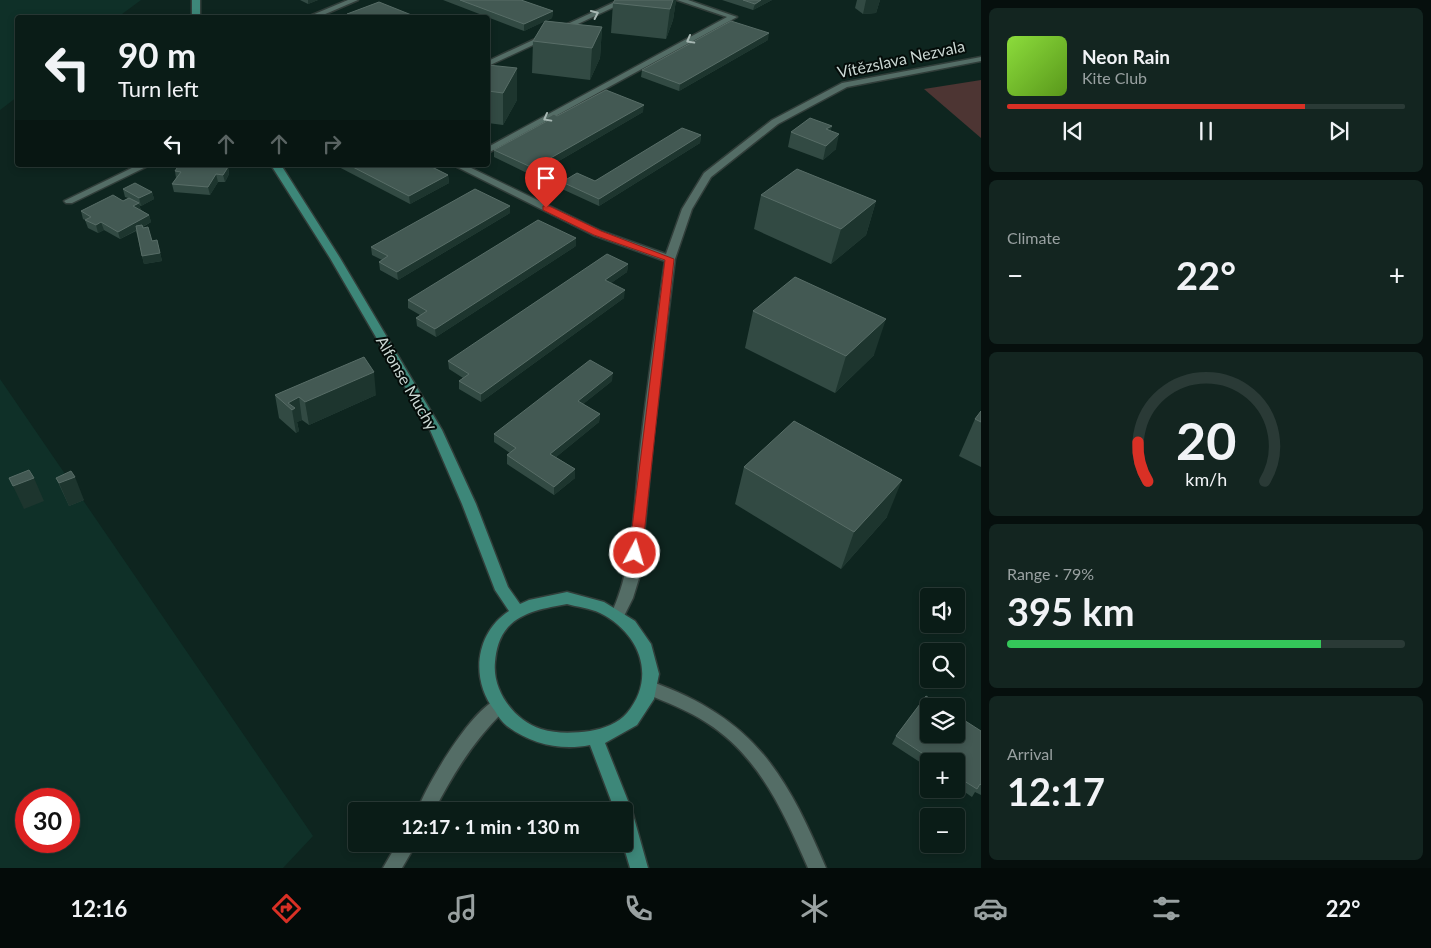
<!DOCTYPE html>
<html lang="en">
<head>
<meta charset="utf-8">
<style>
	:root { --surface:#0a1c17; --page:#132520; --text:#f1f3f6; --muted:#99a1a1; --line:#2a3a36; --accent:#d93025 }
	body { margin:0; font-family:Lato,sans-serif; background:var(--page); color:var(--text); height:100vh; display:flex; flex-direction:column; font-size:19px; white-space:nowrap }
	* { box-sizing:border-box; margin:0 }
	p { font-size:16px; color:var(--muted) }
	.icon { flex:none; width:28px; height:28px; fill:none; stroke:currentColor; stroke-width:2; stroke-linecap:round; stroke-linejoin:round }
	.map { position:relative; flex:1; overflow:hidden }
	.sheet { display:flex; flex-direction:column; gap:8px; padding:8px; background:#060f0d; width:450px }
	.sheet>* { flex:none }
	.guide { position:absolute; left:15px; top:15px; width:475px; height:152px; border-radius:5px; box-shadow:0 2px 8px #0003,0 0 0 1px var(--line); background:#0a1c17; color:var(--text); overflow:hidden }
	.buttons { position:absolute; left:920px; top:588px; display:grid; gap:10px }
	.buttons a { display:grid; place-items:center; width:45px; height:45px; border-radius:5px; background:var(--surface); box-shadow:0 2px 8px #0003,0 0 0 1px var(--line); font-size:25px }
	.speed { position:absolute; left:15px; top:788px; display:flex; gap:10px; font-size:25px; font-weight:700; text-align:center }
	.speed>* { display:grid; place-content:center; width:65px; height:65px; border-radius:50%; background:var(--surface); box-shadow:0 2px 8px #0003,0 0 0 1px var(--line); line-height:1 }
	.speed .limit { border:8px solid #d22; background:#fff; color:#111 }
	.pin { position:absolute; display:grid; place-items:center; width:42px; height:42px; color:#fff; margin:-51px -21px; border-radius:50% 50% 50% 0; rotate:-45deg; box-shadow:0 0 5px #0007 }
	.pin .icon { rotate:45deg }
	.me { position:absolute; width:55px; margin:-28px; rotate:6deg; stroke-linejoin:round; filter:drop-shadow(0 0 4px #0008) }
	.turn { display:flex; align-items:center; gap:18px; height:105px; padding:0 20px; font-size:22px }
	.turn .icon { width:65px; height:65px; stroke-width:2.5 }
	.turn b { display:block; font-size:35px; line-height:42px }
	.lanes { display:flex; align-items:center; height:48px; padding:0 20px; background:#0003; justify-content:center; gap:25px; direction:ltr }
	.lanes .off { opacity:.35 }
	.big { font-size:38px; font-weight:700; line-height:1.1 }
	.sheet .tile { flex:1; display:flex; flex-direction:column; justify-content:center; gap:8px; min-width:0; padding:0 18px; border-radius:8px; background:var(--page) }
	.sheet .dial { align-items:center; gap:0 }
	.dial svg { height:130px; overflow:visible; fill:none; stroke:var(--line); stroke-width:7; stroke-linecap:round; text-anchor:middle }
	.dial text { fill:var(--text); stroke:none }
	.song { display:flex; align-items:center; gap:15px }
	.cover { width:60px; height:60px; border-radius:8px; background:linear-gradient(135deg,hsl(90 70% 55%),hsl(90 70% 35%)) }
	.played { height:5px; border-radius:2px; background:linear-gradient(90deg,var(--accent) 75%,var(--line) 75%) }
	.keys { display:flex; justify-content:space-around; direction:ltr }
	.heat { display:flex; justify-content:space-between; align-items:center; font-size:28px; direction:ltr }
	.charge { height:8px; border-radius:4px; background:linear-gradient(90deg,#34c759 79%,var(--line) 0) }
	.trip { position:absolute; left:348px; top:802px; width:285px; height:50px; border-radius:5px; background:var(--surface); box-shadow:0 2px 8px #0003,0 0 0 1px var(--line); font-weight:700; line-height:50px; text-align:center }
	.tab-bar { display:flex; height:80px; justify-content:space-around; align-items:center; background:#040b09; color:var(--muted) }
	.tab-bar .icon { width:35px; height:35px }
	.tab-bar .selected { color:var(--accent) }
	.tab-bar b { font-size:22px; color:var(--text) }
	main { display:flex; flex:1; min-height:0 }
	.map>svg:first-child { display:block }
	.built { fill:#0f3028; fill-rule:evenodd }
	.green { fill:#4d3533 }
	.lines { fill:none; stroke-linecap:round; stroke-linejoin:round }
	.service-casing { stroke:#313e3a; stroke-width:3 }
	.minor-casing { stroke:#313e3a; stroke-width:3 }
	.secondary-casing { stroke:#313e3a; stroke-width:3 }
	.service { fill:#546d66; fill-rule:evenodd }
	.minor { fill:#546d66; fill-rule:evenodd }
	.secondary { fill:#3d8779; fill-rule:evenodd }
	.wall { fill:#324a43 }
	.shaded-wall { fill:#1d352e }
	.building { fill:#435953; stroke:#586d67 }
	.oneway { stroke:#a7b8b3 }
	.route { fill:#d93025; stroke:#8d1f18 }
	.labels { text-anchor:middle; stroke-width:4; stroke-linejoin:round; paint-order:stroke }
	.street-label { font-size:16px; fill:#cbd8d4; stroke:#040c09 }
</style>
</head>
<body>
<main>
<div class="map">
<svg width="981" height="868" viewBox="0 0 981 868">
	<rect width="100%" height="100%" fill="#0e251f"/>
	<g class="built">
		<path d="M0 0H141L118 17 18 18 17 97 0 110Z"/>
		<path d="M0 379 313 836 283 868H0ZM26 799H69V841H26Z"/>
	</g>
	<path class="green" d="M981 80V138L924 89Z"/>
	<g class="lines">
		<defs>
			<g id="service">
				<path d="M619 0H629L488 66V61Z"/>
				<path d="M677 0H688L737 17 488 153V147L727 17Z"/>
				<path d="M138 165H150L72 203H66L64 201Z"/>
			</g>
			<g id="minor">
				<path d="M348 0H358L316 18H305Z"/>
				<path d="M981 57V61L847 87 778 124 711 177 692 209 675 259 654 433 640 575 633 598 623 618 618 620 613 618 611 614C634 567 634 502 640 450 647 387 656 324 665 261L593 235 453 165H465L601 231 666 254 682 209 704 173 772 120 842 83Z"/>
				<path d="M650 681C753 718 785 771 826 868H808C784 813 759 756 707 723 687 710 666 702 644 693L642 688 644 683Z"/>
				<path d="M498 699 504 701 506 706 504 711C474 740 453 774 434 811H417C427 784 471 709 498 699Z"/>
				<path d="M397 844H416L402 868H383Z"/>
			</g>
			<g id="secondary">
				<rect x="192" y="0" width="8" height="18"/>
				<path d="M271 165H281L340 258 442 430 476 504 508 587 520 604 529 600 567 592 604 602 635 621 651 644 659 674 654 699 637 725 605 743 632 811 648 868H630L623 844 624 811H615L590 745C561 751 531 744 507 726 502 722 498 716 495 711 470 680 475 633 509 611L495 590 462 504 430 430 330 258ZM567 604C577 607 590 608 600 613 640 633 657 677 627 713 619 723 603 729 590 731 574 733 557 734 541 729 514 720 492 691 495 662 496 650 499 637 508 627 523 611 546 608 567 604Z"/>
			</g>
		</defs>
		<use href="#service" class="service-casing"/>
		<use href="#minor" class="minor-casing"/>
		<use href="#secondary" class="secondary-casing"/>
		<use href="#service" class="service"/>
		<use href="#minor" class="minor"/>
		<use href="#secondary" class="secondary"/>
	</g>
	<g class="wall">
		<path d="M300 0H318L308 4Z"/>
		<path d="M443 0H521L553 11 552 18 546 21 602 27 600 58 590 80 532 73 533 41 545 21 524 31Z"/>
		<path d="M676 0 673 20 666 39 611 33 613 3Z"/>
		<path d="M722 0H772L753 10Z"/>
		<path d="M857 0H880L876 13 863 14 855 8Z"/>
		<path d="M347 14 419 18H348Z"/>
		<path d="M768 40 679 91 641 77 642 70Z"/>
		<path d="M488 65 517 100 503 125 488 123Z"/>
		<path d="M643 112 533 176 494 157V150L545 122V119L557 116Z"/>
		<path d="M832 126 830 131 836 149 823 160 788 147 791 132Z"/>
		<path d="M701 135 700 143 599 206 562 189V182L595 181Z"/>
		<path d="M335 165H428L448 175 449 183 410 204Z"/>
		<path d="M228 166V167L229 174 225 182H218L210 195 174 192 172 184 176 178 175 171Z"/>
		<path d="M123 189 152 192 154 199 141 206 139 205 141 210 149 215 151 222 143 227 152 241 157 240 162 261 144 264 136 231 120 239 104 230 98 233 88 228 85 220 83 219 81 211 123 201 128 198 125 197Z"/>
		<path d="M761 195 876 201 866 235 831 264 754 229Z"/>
		<path d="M510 213 398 280 380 270 379 262 382 260 372 255 371 247Z"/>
		<path d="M576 246 436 337 417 326 416 318 420 315 408 308V300Z"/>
		<path d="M628 264 627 272 611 283 624 298 481 402 459 389V381L463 378 449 369 448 361Z"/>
		<path d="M753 311 874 355 835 393 745 348Z"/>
		<path d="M612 381 583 404 600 414 599 422 556 457 575 469V478L554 495 507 464V455L510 453 494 442V434Z"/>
		<path d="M275 395H376L309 425 302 420 297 422 299 431 296 433 279 418Z"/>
		<path d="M981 411V467L959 456 975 419Z"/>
		<path d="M744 467 887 517 841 569 735 504Z"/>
		<path d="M56 478 84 500 69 506Z"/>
		<path d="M981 731V795L975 792 972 797 956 786V761H929V768L892 744 896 736Z"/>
	</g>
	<g class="shaded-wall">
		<path d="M308 0H318L308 4Z"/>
		<path d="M673 0H676L673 20 666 39 670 9Z"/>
		<path d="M761 0H772L753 10 755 4Z"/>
		<path d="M866 0H880L876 13 863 14Z"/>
		<path d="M553 11 552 18 524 31V24Z"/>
		<path d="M602 27 600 58 590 80 592 48Z"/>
		<path d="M769 33 768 40 679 91 680 84Z"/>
		<path d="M517 68V100L503 125V93Z"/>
		<path d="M644 105 643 112 533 176V168Z"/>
		<path d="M832 126 828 140 826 129Z"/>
		<path d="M839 134 836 149 823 160 826 146Z"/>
		<path d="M701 135 700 143 599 206V199Z"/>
		<path d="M228 167 229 174 225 182 223 175Z"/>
		<path d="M216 174 218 182 210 195 208 187Z"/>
		<path d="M448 175 449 183 410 204 409 196Z"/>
		<path d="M152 192 154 199 141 206 139 198Z"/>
		<path d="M876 201 866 235 831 264 841 229Z"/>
		<path d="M139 203 141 211 133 206Z"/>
		<path d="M510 206V213L398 280 397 272Z"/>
		<path d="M149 215 151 222 120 239 118 232Z"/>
		<path d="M101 222 104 230 98 233 96 225Z"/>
		<path d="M576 238V246L436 337 435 329Z"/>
		<path d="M157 240 162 261 144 264 142 256Z"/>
		<path d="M628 264 627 272 604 288 605 280Z"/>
		<path d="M625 290 624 298 481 402V394Z"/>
		<path d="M886 319 874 355 835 393 846 356Z"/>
		<path d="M374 372 376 395 309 425 305 402Z"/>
		<path d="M613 373 612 381 577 409 578 401Z"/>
		<path d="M299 397 302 420 297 422 299 431 296 433 292 410 288 403Z"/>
		<path d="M600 414 599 422 550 462V454Z"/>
		<path d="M575 469V478L554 495V487Z"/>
		<path d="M75 477 84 500 69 506 59 483Z"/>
		<path d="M34 478 44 501 24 509 13 486Z"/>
		<path d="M902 480 887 517 841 569 854 532Z"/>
	</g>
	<g class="building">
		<path d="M460 0H521L553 11 524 24Z"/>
		<path d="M615 0H673L670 9 613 3Z"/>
		<path d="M743 0H761L755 4Z"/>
		<path d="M379 2 419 18H356L347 14Z"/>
		<path d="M545 21 602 27 592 48 533 41Z"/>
		<path d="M731 21 769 33 680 84 642 70Z"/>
		<path d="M488 65 517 68 503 93 488 91Z"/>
		<path d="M606 90 644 105 533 168 494 150 549 120 545 119 554 114 557 116Z"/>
		<path d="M810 118 832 126 826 129 839 134 826 146 791 132Z"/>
		<path d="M682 128 701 135 599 199 562 182 577 173 595 181Z"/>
		<path d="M179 165H223L222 166 228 167 223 175 216 174 208 187 172 184 181 172 175 171Z"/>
		<path d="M349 165H428L448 175 409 196Z"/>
		<path d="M797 169 876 201 841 229 761 195Z"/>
		<path d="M135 183 152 192 139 198 123 189Z"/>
		<path d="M475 189 510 206 397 272 379 262 388 256 371 247Z"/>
		<path d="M113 195 123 201 129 198 139 203 133 206 149 215 118 232 101 222 96 225 85 220 91 217 81 211Z"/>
		<path d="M538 220 576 238 435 329 416 318 427 311 408 300Z"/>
		<path d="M142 225 143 228 148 227 152 241 157 240 160 253 142 256 136 226Z"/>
		<path d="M607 254 628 264 605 280 625 290 481 394 459 381 469 374 448 361Z"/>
		<path d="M795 277 886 319 846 356 753 311Z"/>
		<path d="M364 357 374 372 305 402 299 397 288 403 295 408 292 410 275 395Z"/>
		<path d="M590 360 613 373 578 401 600 414 550 454 575 469 554 487 507 455 516 448 494 434Z"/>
		<path d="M981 411V422L975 419Z"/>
		<path d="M794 421 902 480 854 532 744 467Z"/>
		<path d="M29 470 34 478 13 486 9 478Z"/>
		<path d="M71 471 75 477 59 483 56 478Z"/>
		<path d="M926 696 942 706H929V734H956V715L981 731V785L980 784 977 789 956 776V761H934L896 736Z"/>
	</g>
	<defs><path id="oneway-chevron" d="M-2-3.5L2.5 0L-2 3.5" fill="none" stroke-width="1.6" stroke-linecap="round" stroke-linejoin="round" transform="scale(1.25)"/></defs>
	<g class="oneway">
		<use href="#oneway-chevron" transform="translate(595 14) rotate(-25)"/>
		<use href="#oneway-chevron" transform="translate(690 40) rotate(151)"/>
		<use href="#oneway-chevron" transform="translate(547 118) rotate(151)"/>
	</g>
	<path class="route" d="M543 206H549L601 231 674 259 642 553 635 558 629 553 665 260 594 235 543 210Z"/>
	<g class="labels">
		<g class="street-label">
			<text transform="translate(901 59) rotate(-12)" y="6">Vítězslava Nezvala</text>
			<text transform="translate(407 383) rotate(60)" y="6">Alfonse Muchy</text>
		</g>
	</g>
</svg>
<div class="buttons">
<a><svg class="icon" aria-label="sound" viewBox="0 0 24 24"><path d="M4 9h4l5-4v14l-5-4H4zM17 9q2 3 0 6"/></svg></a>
<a><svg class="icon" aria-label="search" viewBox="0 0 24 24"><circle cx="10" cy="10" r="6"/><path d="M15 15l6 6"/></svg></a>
<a><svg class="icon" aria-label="layers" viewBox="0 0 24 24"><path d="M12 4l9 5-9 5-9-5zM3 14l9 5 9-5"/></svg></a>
<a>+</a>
<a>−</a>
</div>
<div class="speed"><div class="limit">30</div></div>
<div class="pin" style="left:546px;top:208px;background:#d93025"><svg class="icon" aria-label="arrive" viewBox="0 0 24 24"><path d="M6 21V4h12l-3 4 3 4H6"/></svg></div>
<svg class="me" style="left:635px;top:553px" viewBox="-20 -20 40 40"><circle r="17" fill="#d93025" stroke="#fff" stroke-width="3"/><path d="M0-11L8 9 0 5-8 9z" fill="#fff"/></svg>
<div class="trip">12:17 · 1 min · 130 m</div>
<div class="guide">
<div class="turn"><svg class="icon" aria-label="left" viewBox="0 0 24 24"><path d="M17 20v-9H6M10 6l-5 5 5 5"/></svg><div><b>90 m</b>Turn left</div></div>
<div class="lanes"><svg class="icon" aria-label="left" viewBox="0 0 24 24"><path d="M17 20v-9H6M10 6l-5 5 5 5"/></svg><svg class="icon off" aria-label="ahead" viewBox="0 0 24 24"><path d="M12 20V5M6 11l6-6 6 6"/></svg><svg class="icon off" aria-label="ahead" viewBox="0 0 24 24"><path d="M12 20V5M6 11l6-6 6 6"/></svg><svg class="icon off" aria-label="right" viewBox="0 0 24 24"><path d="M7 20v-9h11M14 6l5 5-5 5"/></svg></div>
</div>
</div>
<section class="sheet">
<div class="tile">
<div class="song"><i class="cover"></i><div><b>Neon Rain</b><p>Kite Club</p></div></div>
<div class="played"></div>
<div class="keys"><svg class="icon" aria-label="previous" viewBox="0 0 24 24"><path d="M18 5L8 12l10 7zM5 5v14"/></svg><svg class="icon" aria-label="pause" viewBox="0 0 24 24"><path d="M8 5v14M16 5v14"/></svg><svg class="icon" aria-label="next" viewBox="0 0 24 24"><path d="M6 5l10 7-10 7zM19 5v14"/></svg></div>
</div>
<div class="tile"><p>Climate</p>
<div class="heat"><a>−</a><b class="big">22°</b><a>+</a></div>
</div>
<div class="tile dial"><svg viewBox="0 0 100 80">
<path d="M14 69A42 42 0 1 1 86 69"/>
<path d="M14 69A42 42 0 0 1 8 45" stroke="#d93025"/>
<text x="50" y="56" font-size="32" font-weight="700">20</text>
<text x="50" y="72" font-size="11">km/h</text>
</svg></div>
<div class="tile"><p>Range · 79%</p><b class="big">395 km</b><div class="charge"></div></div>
<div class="tile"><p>Arrival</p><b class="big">12:17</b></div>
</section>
</main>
<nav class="tab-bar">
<b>12:16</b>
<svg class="icon selected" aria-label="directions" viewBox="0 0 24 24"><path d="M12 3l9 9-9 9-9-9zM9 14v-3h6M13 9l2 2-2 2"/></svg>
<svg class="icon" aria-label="music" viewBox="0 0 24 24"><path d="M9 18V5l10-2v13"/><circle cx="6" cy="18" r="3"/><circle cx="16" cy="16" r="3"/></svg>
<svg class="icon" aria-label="phone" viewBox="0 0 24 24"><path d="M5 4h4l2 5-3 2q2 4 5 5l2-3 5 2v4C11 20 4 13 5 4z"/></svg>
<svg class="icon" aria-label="climate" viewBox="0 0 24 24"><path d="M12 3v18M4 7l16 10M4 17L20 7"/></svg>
<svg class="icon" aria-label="car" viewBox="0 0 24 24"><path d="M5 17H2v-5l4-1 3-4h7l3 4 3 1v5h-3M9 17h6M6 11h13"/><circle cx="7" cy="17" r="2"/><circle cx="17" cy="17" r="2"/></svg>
<svg class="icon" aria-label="filters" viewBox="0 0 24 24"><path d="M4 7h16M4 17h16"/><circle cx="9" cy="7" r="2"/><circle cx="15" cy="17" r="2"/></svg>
<b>22°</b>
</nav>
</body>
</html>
